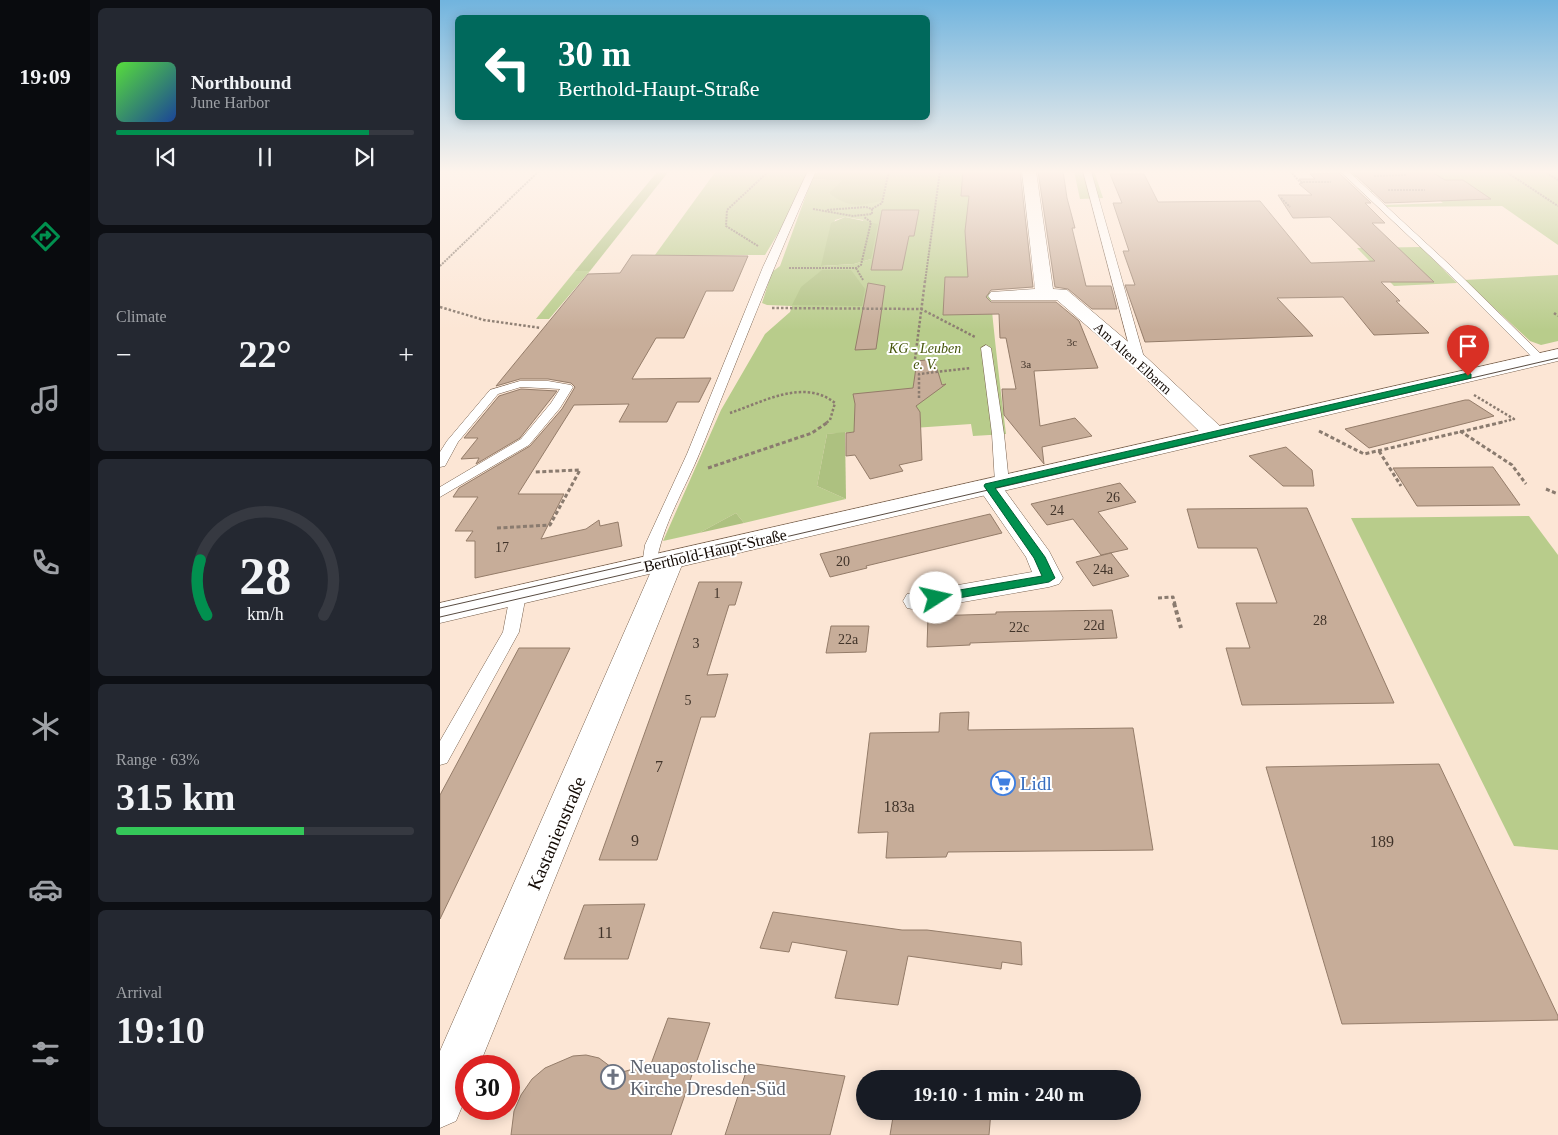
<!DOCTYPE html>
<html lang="en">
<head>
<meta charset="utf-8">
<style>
	:root { --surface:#171b24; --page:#242831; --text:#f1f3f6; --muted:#9ea1a6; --line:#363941; --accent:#01904f }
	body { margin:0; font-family:Georgia,serif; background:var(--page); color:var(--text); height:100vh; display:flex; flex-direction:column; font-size:19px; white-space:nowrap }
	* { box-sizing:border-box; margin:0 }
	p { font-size:16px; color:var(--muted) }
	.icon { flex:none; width:28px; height:28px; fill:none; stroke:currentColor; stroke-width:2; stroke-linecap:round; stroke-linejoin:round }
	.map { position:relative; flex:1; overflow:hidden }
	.side { display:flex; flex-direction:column; gap:8px; padding:8px; background:#0d0f14; width:350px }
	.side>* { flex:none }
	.hud { position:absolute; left:15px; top:15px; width:475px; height:105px; border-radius:8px; box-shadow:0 2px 12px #0003; background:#00695c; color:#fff; overflow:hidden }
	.speed { position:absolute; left:15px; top:1055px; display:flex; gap:10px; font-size:25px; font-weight:700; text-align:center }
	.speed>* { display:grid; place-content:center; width:65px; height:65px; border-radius:50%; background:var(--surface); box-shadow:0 2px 12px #0003; line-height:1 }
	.speed .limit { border:8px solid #d22; background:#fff; color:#111 }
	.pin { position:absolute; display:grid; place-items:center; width:42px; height:42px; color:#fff; margin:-51px -21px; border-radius:50% 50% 50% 0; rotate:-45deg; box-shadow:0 0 5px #0007 }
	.pin .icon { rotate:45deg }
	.me { position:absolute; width:55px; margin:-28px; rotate:80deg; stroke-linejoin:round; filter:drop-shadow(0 0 4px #0008) }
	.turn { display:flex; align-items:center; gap:18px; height:105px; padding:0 20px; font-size:22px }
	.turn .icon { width:65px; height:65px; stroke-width:2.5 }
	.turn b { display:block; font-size:35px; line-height:42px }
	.big { font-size:38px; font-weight:800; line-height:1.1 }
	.side .card { flex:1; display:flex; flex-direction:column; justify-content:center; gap:8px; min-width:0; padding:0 18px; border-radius:8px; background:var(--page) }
	.side .dial { align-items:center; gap:0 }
	.dial svg { height:130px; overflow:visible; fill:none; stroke:var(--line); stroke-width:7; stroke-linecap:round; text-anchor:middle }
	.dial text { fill:var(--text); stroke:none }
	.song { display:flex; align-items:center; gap:15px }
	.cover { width:60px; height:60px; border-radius:8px; background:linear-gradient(135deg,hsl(110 70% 55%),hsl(220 70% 35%)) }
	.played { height:5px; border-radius:2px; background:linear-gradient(90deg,var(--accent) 85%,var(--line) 85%) }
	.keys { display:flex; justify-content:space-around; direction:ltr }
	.heat { display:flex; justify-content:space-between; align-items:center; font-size:28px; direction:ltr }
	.charge { height:8px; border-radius:4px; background:linear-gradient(90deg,#34c759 63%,var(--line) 0) }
	.trip { position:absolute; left:416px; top:1070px; width:285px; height:50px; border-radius:25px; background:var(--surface); box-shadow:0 2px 12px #0003; font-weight:800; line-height:50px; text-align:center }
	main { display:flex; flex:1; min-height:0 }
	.tab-bar { display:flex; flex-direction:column; width:90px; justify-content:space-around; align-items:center; background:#090b0e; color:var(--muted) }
	.tab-bar .icon { width:35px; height:35px }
	.tab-bar .current { color:var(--accent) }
	.tab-bar b { font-size:22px; color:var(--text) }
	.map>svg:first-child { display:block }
	.green { fill:#b8cc8b; fill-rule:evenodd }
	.forest { fill:#adc180 }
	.building { fill:#c7ad99; stroke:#947c69 }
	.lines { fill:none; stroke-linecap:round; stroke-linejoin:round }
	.lane-casing { stroke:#79624f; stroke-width:1 }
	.street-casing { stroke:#79624f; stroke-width:1 }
	.secondary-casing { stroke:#79624f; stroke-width:1 }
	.path-far3 { stroke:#8a7b6f; stroke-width:2; stroke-dasharray:2 1; stroke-linecap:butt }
	.path-far2 { stroke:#8a7b6f; stroke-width:2.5; stroke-dasharray:2.5 2; stroke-linecap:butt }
	.path-far1 { stroke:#8a7b6f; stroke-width:3; stroke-dasharray:4 2.5; stroke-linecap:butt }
	.path { stroke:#8a7b6f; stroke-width:4; stroke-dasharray:4.5 3; stroke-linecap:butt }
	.lane { fill:#fff; fill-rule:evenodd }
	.street { fill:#fff; fill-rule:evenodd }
	.secondary { fill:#fff; fill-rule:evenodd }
	.tram { stroke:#594c42; stroke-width:1 }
	.route { fill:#01904f; stroke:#015e33 }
	.labels { text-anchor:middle; stroke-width:4; stroke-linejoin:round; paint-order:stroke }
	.far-number-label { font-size:11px; fill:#403329 }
	.far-park-label { font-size:14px; font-style:italic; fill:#445409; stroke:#fff }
	.far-street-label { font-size:14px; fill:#130a04; stroke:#fff }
	.number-label { font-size:14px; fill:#403329 }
	.street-label { font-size:16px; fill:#130a04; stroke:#fff }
	.near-number-label { font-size:16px; fill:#403329 }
	.near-shop-label { font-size:19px; fill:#366cbe; stroke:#fff; text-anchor:start }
	.near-street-label { font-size:19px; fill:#130a04; stroke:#fff }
	.near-worship-label { font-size:19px; fill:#5b616d; stroke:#fff; text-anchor:start }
</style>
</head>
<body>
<main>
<nav class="tab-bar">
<b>19:09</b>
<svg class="icon current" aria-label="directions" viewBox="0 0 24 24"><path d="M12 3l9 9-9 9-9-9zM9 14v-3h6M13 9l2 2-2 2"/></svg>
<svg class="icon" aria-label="music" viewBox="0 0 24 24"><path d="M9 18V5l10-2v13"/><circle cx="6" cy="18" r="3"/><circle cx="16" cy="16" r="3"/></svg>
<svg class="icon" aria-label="phone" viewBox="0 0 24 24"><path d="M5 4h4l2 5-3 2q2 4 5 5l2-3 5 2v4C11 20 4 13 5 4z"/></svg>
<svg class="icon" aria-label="climate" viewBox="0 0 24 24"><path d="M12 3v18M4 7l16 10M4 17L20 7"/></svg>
<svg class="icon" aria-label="car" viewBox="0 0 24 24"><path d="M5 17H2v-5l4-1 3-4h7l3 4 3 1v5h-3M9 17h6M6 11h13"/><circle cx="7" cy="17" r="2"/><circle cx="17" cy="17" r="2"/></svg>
<svg class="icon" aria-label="filters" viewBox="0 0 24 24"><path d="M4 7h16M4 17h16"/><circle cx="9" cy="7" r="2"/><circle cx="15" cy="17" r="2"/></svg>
</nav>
<section class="side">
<div class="card">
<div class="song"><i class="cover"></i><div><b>Northbound</b><p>June Harbor</p></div></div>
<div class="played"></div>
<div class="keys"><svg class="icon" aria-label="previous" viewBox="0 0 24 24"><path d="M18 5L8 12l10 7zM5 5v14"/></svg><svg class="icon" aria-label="pause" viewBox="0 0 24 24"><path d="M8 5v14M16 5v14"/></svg><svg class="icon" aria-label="next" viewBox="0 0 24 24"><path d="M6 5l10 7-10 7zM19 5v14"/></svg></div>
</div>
<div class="card"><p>Climate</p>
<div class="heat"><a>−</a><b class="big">22°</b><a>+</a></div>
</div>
<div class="card dial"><svg viewBox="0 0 100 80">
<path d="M14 69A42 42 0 1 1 86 69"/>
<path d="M14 69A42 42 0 0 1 10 35" stroke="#01904f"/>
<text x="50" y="56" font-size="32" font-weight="700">28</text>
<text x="50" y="72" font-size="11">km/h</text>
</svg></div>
<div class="card"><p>Range · 63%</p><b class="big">315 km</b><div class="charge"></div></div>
<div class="card"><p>Arrival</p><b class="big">19:10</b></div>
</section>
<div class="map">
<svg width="1118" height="1135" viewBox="0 0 1118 1135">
	<rect width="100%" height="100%" fill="#fce6d5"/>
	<g class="green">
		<path d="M276 171H368L343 225 325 255H215Z"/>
		<path d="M437 171H544C545 262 555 344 566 434L533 436 531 424 387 434 377 486 406 499 304 523 296 513 259 533 223 541 281 410 325 334 350 312 352 306 327 305 322 303 332 272 340 266 372 179 403 181 389 194 447 177ZM405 217 423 220 431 259 414 264 382 266 395 220Z"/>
		<path d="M634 171H654L663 198 640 199Z"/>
		<path d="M908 171H1118V245L1062 206 946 207 943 205 1003 203 986 190 929 192 968 176 914 177Z"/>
		<path d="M981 247 1017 283 954 286 917 248Z"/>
		<path d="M135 271H150L109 319H96Z"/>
		<path d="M1118 275V341L1101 345 1090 341 1024 280Z"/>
		<path d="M1089 516 1118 555V850L1074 846 911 518Z"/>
	</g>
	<g class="forest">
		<path d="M218 171H229L150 271H135Z"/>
		<path d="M381 171H437L448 177 441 201C419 206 408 208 389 193L402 181 372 179 374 174Z"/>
		<path d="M405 217 438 224 431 259 414 264 381 266 391 223Z"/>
		<path d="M382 270H411L425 289 422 306 352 305 361 287Z"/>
		<path d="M405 432 406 499 377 486 387 434Z"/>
		<path d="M296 513 304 523 259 533Z"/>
	</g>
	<g class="building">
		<path d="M523 171H580L593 287 551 290 546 297 551 302H616L639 321 658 368 594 371 600 426 635 418 652 436 602 447 604 464 564 415 562 389H576L566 338H560L559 314 503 315 505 277H528L525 231 529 196H521Z"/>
		<path d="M598 171H623L627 198 635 228H632L646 286H671L677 309H652L628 289 615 287Z"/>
		<path d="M990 171 1005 180H1023L1051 199 945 203 913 173Z"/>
		<path d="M899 173 931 203H925L945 223H932L994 282H941L960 301H956L989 333 934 335 903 297 837 298 873 336 705 342 685 285H695L683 251H689L673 203H682L670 174H704L718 202 820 201 871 263 935 261 890 217 853 218 838 195H872L859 184 863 183 859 179H875L870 174Z"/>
		<path d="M442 210H479L474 236H469L462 270H431Z"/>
		<path d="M192 255 308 256 293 291H266L244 338H216L192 379 271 378 259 402H237L227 422H179L189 404 134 405 78 494H124L101 539 146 529 159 520 160 526 178 522 182 546 35 578V541H26L33 531H15L38 497H13L19 488 90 446 122 409 135 387 131 383 108 379H80L56 386 148 274 180 273Z"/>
		<path d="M428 283 445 286 436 349 415 350Z"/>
		<path d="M494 359 502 385 506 384 476 406 480 412 482 460 459 465 463 471 430 479 415 455 406 456V433L414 432 415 404 413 394 473 388 477 361Z"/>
		<path d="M81 389 117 391 80 438 36 464 39 458 21 459 38 438H24L59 396Z"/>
		<path d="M1025 400H1029L1054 416 929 448 905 429Z"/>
		<path d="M846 447 872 470 874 486H843L809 456Z"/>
		<path d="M1053 467 1080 505 977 506 953 468Z"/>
		<path d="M680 483 696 502 658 512 688 549 661 555 633 519 607 525 591 504Z"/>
		<path d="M867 508 905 594 954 703 802 705 786 648H810L796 603H837L817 548H758L747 509Z"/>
		<path d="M550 514 562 533 426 566 427 568 390 577 380 554Z"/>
		<path d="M671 553 689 576 653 586 636 562Z"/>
		<path d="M259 582H302L295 605H289L267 675 288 674 275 717H261L217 860H159Z"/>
		<path d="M672 610 677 638 530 643V645L487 647 488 616 556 614V612Z"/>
		<path d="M391 626H429L426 652 386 653Z"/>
		<path d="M79 648H130L0 919V795Z"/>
		<path d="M529 712 528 730 693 728 713 850 508 852 506 857 446 858 448 832 418 833 430 733 499 732 500 713Z"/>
		<path d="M999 764 1118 1016V1020L902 1024 826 767Z"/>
		<path d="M205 904 188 959H124L144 905Z"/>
		<path d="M333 912 462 930H487L581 942 582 965 562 962 561 969 468 956 458 1005 395 998 407 951 352 942 349 952 320 948Z"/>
		<path d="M228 1018 270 1023 231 1135H71L74 1111 81 1095 92 1079 105 1068 133 1056 146 1055 159 1058 179 1073 211 1064Z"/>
		<path d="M309 1063 405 1076 390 1135H285Z"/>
		<path d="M454 1111H551L549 1135H450Z"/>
	</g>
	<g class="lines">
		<defs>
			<g id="lane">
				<path d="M368 171H376C334 264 298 358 260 452 245 489 222 525 216 565L209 570 204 568 202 565 205 545 247 454 323 267Z"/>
				<path d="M643 171H651L705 361 703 363H695L693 361Z"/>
				<path d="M900 171H908L1013 268 1104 357V361H1096L1007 272Z"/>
				<path d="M546 345 551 348 564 434 569 483 562 487 555 483 552 434 541 348Z"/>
				<path d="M80 381H108L131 385 133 387 120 408 89 445 0 497V487L81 439 111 403 120 389 81 387 58 394 18 442 5 466 0 467V452L7 441 50 390Z"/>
				<path d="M78 590 83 591 86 595 79 632 7 763 0 765V741L63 632 70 595 73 591Z"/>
			</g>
			<g id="street">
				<path d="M582 171H596L613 289 627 290 706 357 783 429 786 434 783 439 775 441 767 439 692 365 617 300H551L548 296 551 292 595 289Z"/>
				<path d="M549 479 558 481 609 551 623 578 619 584 609 587 477 610 467 608 463 601 467 594 592 572 586 557 537 486 540 481Z"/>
				<path d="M230 552 240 554 244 560 39 1066H26V1097L16 1121 0 1128V1051L216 560 220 554Z"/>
			</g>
			<path id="secondary" d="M1118 349V361L0 623V603Z"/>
		</defs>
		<use href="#lane" class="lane-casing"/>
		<use href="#street" class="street-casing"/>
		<use href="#secondary" class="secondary-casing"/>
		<g class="path-far3">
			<path d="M850 171 860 182H891"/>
			<path d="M1065 171 1118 206"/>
			<path d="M1104 171 1118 180"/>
			<path d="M934 176 966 175"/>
			<path d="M948 190H985"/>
			<path d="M841 198 850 207"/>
			<path d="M373 209 413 216 432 214V209L426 207 386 210"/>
			<path d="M432 209 442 203 449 171"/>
			<path d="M318 246 286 226 287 210 329 171"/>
			<path d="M0 266 99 171"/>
			<path d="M349 268H416L421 265 431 222 424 217"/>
			<path d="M416 268 423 280"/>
			<path d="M485 282 500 171"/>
		</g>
		<g class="path-far2">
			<path d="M0 307 44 320 101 328"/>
			<path d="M332 308 481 309 535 337"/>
			<path d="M1114 313 1118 316"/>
			<path d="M475 359 485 281"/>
			<path d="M1034 395 1074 419 1058 423"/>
			<path d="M479 398V374L531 368"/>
			<path d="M290 413C323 402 364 378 395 403L390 420 386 423"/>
		</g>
		<g class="path-far1">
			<path d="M879 431 924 454 1063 422"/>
			<path d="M1020 431 1072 465 1086 484"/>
			<path d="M939 451 961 486"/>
			<path d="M268 468 372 433 388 422"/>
			<path d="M1106 489 1118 494"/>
			<path d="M57 528 110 525 140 470 94 472"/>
			<path d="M718 598 733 597 735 604"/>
		</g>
		<path class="path" d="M734 603 741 628"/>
		<use href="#lane" class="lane"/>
		<use href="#street" class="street"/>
		<use href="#secondary" class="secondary"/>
		<g class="tram">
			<path d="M0 608 316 536"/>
			<path d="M0 617 1118 358"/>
		</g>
	</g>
	<linearGradient id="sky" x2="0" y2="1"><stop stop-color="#71b4de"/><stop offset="0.52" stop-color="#fef4ec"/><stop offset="1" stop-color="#fef4ec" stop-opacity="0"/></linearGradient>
	<rect width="1118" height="330" fill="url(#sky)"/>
	<path class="route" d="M1028 373 1031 374V378L555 488 605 557 615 578 609 582 496 602 490 598 496 594 602 576 594 558 544 486 545 484Z"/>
	<defs>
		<symbol id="supermarket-ring" viewBox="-11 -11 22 22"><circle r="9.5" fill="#fff" stroke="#3f7fe0" stroke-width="1.5"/><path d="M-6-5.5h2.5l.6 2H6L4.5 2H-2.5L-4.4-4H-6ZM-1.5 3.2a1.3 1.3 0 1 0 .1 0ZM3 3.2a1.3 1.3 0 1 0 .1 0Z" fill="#3f7fe0"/></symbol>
		<symbol id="church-ring" viewBox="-11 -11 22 22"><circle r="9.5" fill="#fff" stroke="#6b7280" stroke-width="1.5"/><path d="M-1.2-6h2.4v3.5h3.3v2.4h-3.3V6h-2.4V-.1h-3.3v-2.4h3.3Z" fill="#6b7280"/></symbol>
	</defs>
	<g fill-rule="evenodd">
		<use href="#supermarket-ring" x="549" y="769" width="28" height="28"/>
		<use href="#church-ring" x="159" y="1063" width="28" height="28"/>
	</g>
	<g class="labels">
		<g class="far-number-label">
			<text x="632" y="346">3c</text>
			<text x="586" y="368">3a</text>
		</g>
		<g class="far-park-label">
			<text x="485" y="353">KG - Leuben<tspan x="485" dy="16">e. V.</tspan></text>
		</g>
		<g class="far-street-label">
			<text transform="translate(693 358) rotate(42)" y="5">Am Alten Elbarm</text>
		</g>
		<g class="number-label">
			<text x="673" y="502">26</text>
			<text x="617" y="515">24</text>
			<text x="62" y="552">17</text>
			<text x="403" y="566">20</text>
			<text x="663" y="574">24a</text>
			<text x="277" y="598">1</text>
			<text x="880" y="625">28</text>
			<text x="654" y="630">22d</text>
			<text x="579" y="632">22c</text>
			<text x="408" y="644">22a</text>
			<text x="256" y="648">3</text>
			<text x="248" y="705">5</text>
		</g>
		<g class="street-label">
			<text transform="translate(275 550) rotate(-13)" y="6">Berthold-Haupt-Straße</text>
		</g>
		<g class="near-number-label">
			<text x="219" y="772">7</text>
			<text x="459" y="812">183a</text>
			<text x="195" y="846">9</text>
			<text x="942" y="847">189</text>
			<text x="165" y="938">11</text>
		</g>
		<g class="near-shop-label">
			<text x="580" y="790">Lidl</text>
		</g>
		<g class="near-street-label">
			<text transform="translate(116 833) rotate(-67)" y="7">Kastanienstraße</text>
		</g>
		<g class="near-worship-label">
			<text x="190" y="1073">Neuapostolische<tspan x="190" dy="22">Kirche Dresden-Süd</tspan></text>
		</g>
	</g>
</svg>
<div class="speed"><div class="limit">30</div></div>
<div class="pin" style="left:1028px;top:376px;background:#d93025"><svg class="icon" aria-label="arrive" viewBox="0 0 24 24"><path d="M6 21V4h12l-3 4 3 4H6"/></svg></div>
<svg class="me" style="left:496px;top:598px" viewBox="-20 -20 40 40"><circle r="19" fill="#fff"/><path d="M0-13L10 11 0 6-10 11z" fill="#01904f"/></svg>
<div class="trip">19:10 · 1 min · 240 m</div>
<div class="hud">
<div class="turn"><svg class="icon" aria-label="left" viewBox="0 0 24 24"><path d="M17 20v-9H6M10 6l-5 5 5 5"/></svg><div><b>30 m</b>Berthold-Haupt-Straße</div></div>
</div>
</div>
</main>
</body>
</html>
